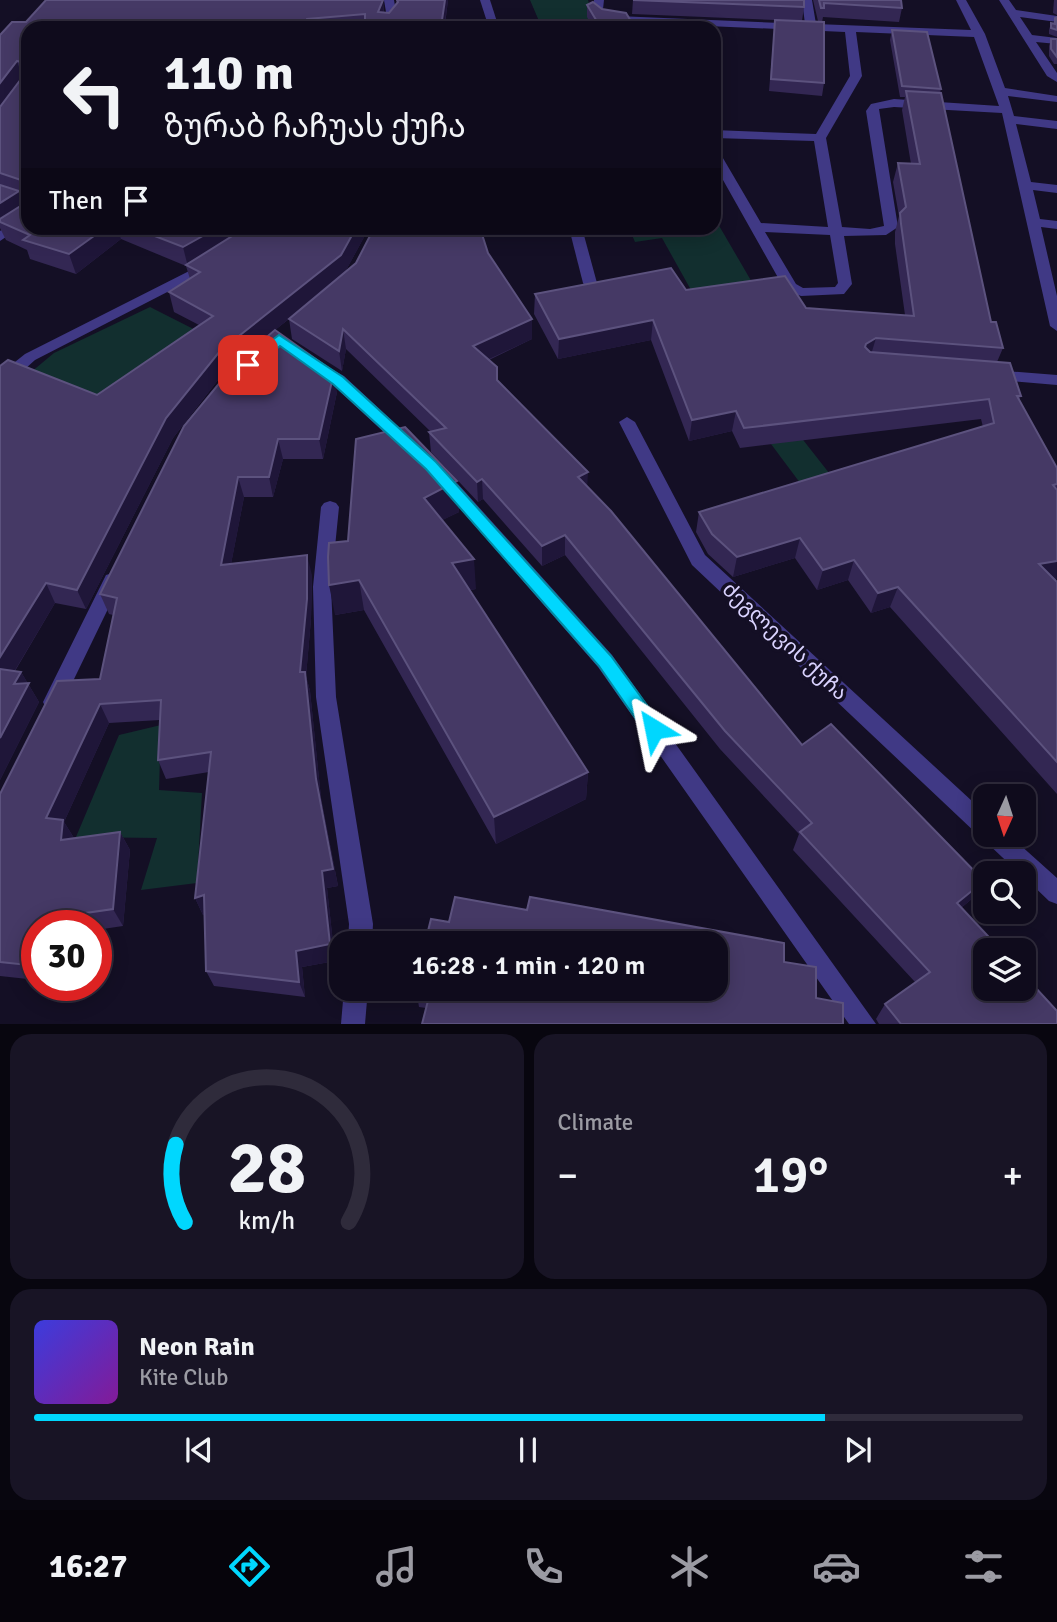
<!DOCTYPE html>
<html lang="en">
<head>
<meta charset="utf-8">
<style>
	:root { --surface:#0f0b1c; --page:#181425; --text:#f1f3f6; --muted:#9b9ba3; --line:#2f2b3b; --accent:#00d7fe }
	body { margin:0; font-family:Signika,"Noto Sans Georgian",sans-serif; background:var(--page); color:var(--text); height:100vh; display:flex; flex-direction:column; font-size:26px; white-space:nowrap }
	* { box-sizing:border-box; margin:0 }
	p { font-size:23px; color:var(--muted) }
	.icon { flex:none; width:38px; height:38px; fill:none; stroke:currentColor; stroke-width:2; stroke-linecap:round; stroke-linejoin:round }
	.map { position:relative; height:1024px; overflow:hidden }
	.sheet { display:flex; flex-direction:column; gap:10px; padding:10px; background:#08060f; flex:1 }
	.sheet>* { flex:none }
	.guide { position:absolute; left:21px; top:21px; width:700px; height:214px; border-radius:21px; box-shadow:0 4px 18px #0003,0 0 0 2px var(--line); background:#0f0b1c; color:var(--text); overflow:hidden }
	.needle { width:46px; rotate:183deg }
	.tools { position:absolute; left:973px; top:784px; display:grid; gap:14px }
	.tools a { display:grid; place-items:center; width:63px; height:63px; border-radius:14px; background:var(--surface); box-shadow:0 4px 18px #0003,0 0 0 2px var(--line); font-size:35px }
	.speed { position:absolute; left:21px; top:910px; display:flex; gap:14px; font-size:35px; font-weight:700; text-align:center }
	.speed>* { display:grid; place-content:center; width:91px; height:91px; border-radius:50%; background:var(--surface); box-shadow:0 4px 18px #0003,0 0 0 2px var(--line); line-height:1 }
	.speed .limit { border:10px solid #d22; background:#fff; color:#111 }
	.pin { position:absolute; display:grid; place-items:center; width:60px; height:60px; color:#fff; margin:-30px; border-radius:14px; box-shadow:0 4px 10px #0006 }
	.me { position:absolute; width:77px; margin:-38px; rotate:325deg; stroke-linejoin:round; filter:drop-shadow(0 0 5px #0008) }
	.turn { display:flex; align-items:center; gap:24px; height:147px; padding:0 28px; font-size:32px }
	.turn .icon { width:91px; height:91px; stroke-width:2.5 }
	.turn b { display:block; font-size:49px; line-height:60px }
	.then { display:flex; align-items:center; height:66px; padding:0 28px; background:#0003; gap:14px; font-size:26px }
	.big { font-size:52px; font-weight:600; line-height:1.1 }
	.sheet .widget { flex:1; display:flex; flex-direction:column; justify-content:center; gap:10px; min-width:0; padding:0 24px; border-radius:21px; background:var(--page) }
	.sheet .dial { align-items:center; gap:0 }
	.dial svg { height:182px; overflow:visible; fill:none; stroke:var(--line); stroke-width:7; stroke-linecap:round; text-anchor:middle }
	.dial text { fill:var(--text); stroke:none }
	.song { display:flex; align-items:center; gap:21px }
	.cover { width:84px; height:84px; border-radius:10px; background:linear-gradient(135deg,hsl(240 70% 55%),hsl(290 70% 35%)) }
	.played { height:7px; border-radius:4px; background:linear-gradient(90deg,var(--accent) 80%,var(--line) 80%) }
	.keys { display:flex; justify-content:space-around; direction:ltr }
	.heat { display:flex; justify-content:space-between; align-items:center; font-size:38px; direction:ltr }
	.sheet .tiles { flex:1; display:grid; gap:10px; grid-template-columns:1fr 1fr }
	.widget:last-child { grid-column:span 2 }
	.trip { position:absolute; left:329px; top:931px; width:399px; height:70px; border-radius:21px; background:var(--surface); box-shadow:0 4px 18px #0003,0 0 0 2px var(--line); font-weight:600; line-height:70px; text-align:center }
	.dock { display:flex; height:112px; justify-content:space-around; align-items:center; background:#06040b; color:var(--muted) }
	.dock .icon { width:49px; height:49px }
	.dock .on { color:var(--accent) }
	.dock b { font-size:32px; color:var(--text) }
	.map>svg:first-child { display:block }
	.green { fill:#122f2f }
	.lines { fill:none; stroke-linecap:round; stroke-linejoin:round }
	.minor { fill:#403985; fill-rule:evenodd }
	.wall { fill:#332753 }
	.shaded-wall { fill:#1f1639 }
	.building { fill:#453965; stroke:#5c527e; stroke-width:2 }
	.route { fill:#00d7fe; stroke:#008ca5; stroke-width:2 }
	.labels { text-anchor:middle; stroke-width:7; stroke-linejoin:round; paint-order:stroke }
	.street-label { font-size:21px; fill:#dad3ff; stroke:#140f25 }
</style>
</head>
<body>
<div class="map">
<svg width="1057" height="1024" viewBox="0 0 1057 1024">
	<rect width="100%" height="100%" fill="#140f25"/>
	<g class="green">
		<path d="M530 0H588L592 13 621 28H542Z"/>
		<path d="M714 217 753 284 696 299 662 238 635 242 629 228H714Z"/>
		<path d="M150 307 237 351 106 409 30 373 54 353Z"/>
		<path d="M800 436 833 478 842 539 771 444Z"/>
		<path d="M161 725 159 790 202 793 197 883 141 890 157 838 76 837 119 735Z"/>
	</g>
	<g class="lines">
		<g class="minor">
			<path d="M384 0H394L397 18 391 28H381L387 18Z"/>
			<path d="M480 0H490L499 28H489Z"/>
			<path d="M594 0H604L603 9 617 16 805 24 802 0H812L816 24 971 30 956 0H966L985 34 1005 88 1057 96V102L1008 96 1014 116 1057 121V129L1016 124 1031 182 1057 185V193L1033 190 1040 219 1057 221V229L1041 227 1057 296V331L1050 326 1002 113 894 107 879 109 898 227 886 235 844 236 852 284 844 294 801 296 785 290 714 164V149L720 153 761 223 828 227 814 141 714 138V130L816 134 850 76 845 32 617 22 602 18 594 12ZM856 32 974 37 999 106 894 99 871 104 866 111 884 226 870 229 842 227 826 138 862 76ZM765 232 830 235 838 283 835 287 803 288 796 284Z"/>
			<path d="M999 0H1009L1016 10 1057 16V22L1020 17 1032 35 1057 38V44L1036 42 1057 73V82L1047 76Z"/>
			<path d="M28 212V222L0 241V231Z"/>
			<path d="M569 228H582L597 283 595 286H585L583 283Z"/>
			<path d="M209 261 214 262V268L35 360 6 386 0 387V374L25 354Z"/>
			<path d="M317 361 344 376 415 442 417 446 415 450H403L332 384 312 370 309 366 312 362Z"/>
			<path d="M992 370 1057 375V385L987 379 984 375 987 371Z"/>
			<path d="M627 417 635 422 705 555 985 813V835H1009L1057 878V904L1049 901 1024 877V873H1019L986 842 984 837 977 834 692 565 619 422Z"/>
			<path d="M442 471 448 473 612 655 876 1024H849L598 667 436 481 433 477Z"/>
			<path d="M330 501 336 503 339 507 331 587 336 697 373 924 372 943H348L349 924 316 697 313 587 321 507 324 503Z"/>
			<path d="M113 573 120 575 122 580 60 708 53 711 46 708 43 702 46 696 106 575Z"/>
			<path d="M344 989H368L365 1024H341Z"/>
		</g>
	</g>
	<g class="wall">
		<path d="M383 0 384 13H389L397 3 396 0H448L445 25 447 28H28V228H369L345 272 488 253 532 339 489 360 497 381 802 745 984 881 973 898 961 908 1057 1024H879L876 1019 885 1004 915 982 793 850 799 834 720 749 565 555 542 566 483 499 478 502 431 452 429 432H431L346 349 342 371 292 339 289 319 275 330 337 392 323 459H283L273 497H244L231 564 312 575 311 619 306 676 310 691 321 798 338 886 327 888 335 961 302 967 305 997 214 986 206 971 204 914 203 915 195 898 209 772 166 779 158 760 160 720 109 723 64 822 74 838 120 832 130 850 123 926 96 930V926H37V980L0 976V794L100 679 113 615 109 614 100 594 259 343 225 371 173 438 86 609 55 603 15 671 21 672 39 702 0 780V366L97 395 199 325 174 312 169 292 190 279 186 266 121 239 76 274 30 259 27 250 6 240 0 228V35L26 22Z"/>
		<path d="M633 0 804 7 802 21H818L813 0H901L902 8 899 22 823 17 822 22 824 83 822 96 769 91 775 20 632 14Z"/>
		<path d="M1054 0H1057V15L1053 13Z"/>
		<path d="M587 5 602 9 635 28H593L587 17Z"/>
		<path d="M1057 17V37L1049 34V30L1051 23H1053L1055 18Z"/>
		<path d="M892 30 941 89 940 93 991 322 1003 348 997 362 1021 396 1019 400 1057 468V579H1054L1057 582V794L890 607 871 613 848 580 817 590 795 558 733 577 708 554 696 532 699 512 983 427 981 419 740 448 732 431 689 441 651 340 558 359 534 314 535 294 686 290 806 308 905 315 895 244V232L899 216 893 182 898 163 911 164 902 110 905 97H900L890 40Z"/>
		<path d="M1051 39H1057V64H1054L1049 56V46Z"/>
		<path d="M457 481 459 512 442 520 476 589 470 590 588 772 586 799 496 844 364 610 335 615 348 541Z"/>
		<path d="M449 922 784 962 816 998 426 1008 419 1007 416 989H716Z"/>
	</g>
	<g class="shaded-wall">
		<path d="M383 0 384 17 378 12Z"/>
		<path d="M445 0H448L444 28 442 20Z"/>
		<path d="M17 61 23 79 0 110V83Z"/>
		<path d="M19 191 26 210 0 222V203Z"/>
		<path d="M105 228H117L121 239 76 274 69 254Z"/>
		<path d="M217 228H256L188 267 183 247Z"/>
		<path d="M356 228H369L344 274 225 371 173 438 86 609 77 590 166 418 220 351Z"/>
		<path d="M532 319V339L474 366 473 346Z"/>
		<path d="M653 320 651 340 558 359 559 339Z"/>
		<path d="M343 329 346 349 342 371 339 351Z"/>
		<path d="M876 338 870 358 861 364 866 344Z"/>
		<path d="M334 372 337 392 323 459 319 439Z"/>
		<path d="M736 411 732 431 689 441 692 420Z"/>
		<path d="M278 439 283 459 273 497 269 477Z"/>
		<path d="M588 472 587 492 578 477Z"/>
		<path d="M238 477 244 497 227 585 221 565Z"/>
		<path d="M482 479 483 499 478 502 477 482Z"/>
		<path d="M457 481 459 512 427 528 424 498Z"/>
		<path d="M565 535V555L542 566V546Z"/>
		<path d="M800 538 795 558 733 577 737 557Z"/>
		<path d="M307 555 312 575 311 619 306 676 310 691 321 798 338 886 327 888 335 961 302 967 305 997 299 982 296 951 322 871 316 779 300 672Z"/>
		<path d="M474 559 476 589 454 593 452 563Z"/>
		<path d="M854 560 848 580 817 590 823 570Z"/>
		<path d="M1057 561V579L1029 584 1039 564Z"/>
		<path d="M359 580 364 610 335 615 329 585Z"/>
		<path d="M46 583 55 603 5 687 0 679V657Z"/>
		<path d="M898 587 890 607 871 613 878 593Z"/>
		<path d="M21 672 39 702 0 780V738L14 684Z"/>
		<path d="M100 704 109 723 64 822 74 838 72 858 46 818Z"/>
		<path d="M588 772 586 799 496 844 494 817Z"/>
		<path d="M120 832 130 850 123 926 113 909Z"/>
		<path d="M984 881 973 898 946 920 957 903Z"/>
		<path d="M204 895 212 912 203 915 195 898Z"/>
		<path d="M51 918 56 926H50Z"/>
	</g>
	<g class="building">
		<path d="M46 0H383L378 12 389 13 398 2 397 0H445L442 20 447 28H365V14L307 19 304 28H28V228H105L69 254 23 240 30 235 0 222V219L22 205 24 181 0 173V107L24 75 25 63 17 61 0 83V35L12 22H26Z"/>
		<path d="M633 0H804V7Z"/>
		<path d="M819 0H901L902 8 824 3V8H821Z"/>
		<path d="M593 2 602 9 626 13 635 28H601L587 5Z"/>
		<path d="M1057 17V30L1051 28V23L1055 24V18Z"/>
		<path d="M775 20 824 22V83L771 79Z"/>
		<path d="M892 30 927 32 941 89 902 86Z"/>
		<path d="M1051 39H1057V57L1051 49Z"/>
		<path d="M906 91 941 93 991 322H996L1003 348 876 338 866 344 865 347 870 352 1010 363 1021 396H1017L1057 468V484L1053 485 1057 490V561L1039 564 1057 582V762L898 587 878 593 854 560 823 570 800 538 737 557 712 534 699 512 994 423 989 399 744 428 736 411 692 420 653 320 559 339 535 294 671 268 686 290 785 276 806 308 914 316 901 224 900 213 906 207 898 163 920 164Z"/>
		<path d="M0 185 19 191 0 203Z"/>
		<path d="M134 228H217L183 247Z"/>
		<path d="M245 228H356L341 255 220 351 166 418 77 590 46 583 0 657V366L8 360 97 395 213 316 169 292 200 272 186 265Z"/>
		<path d="M374 228H480L488 253 532 319 473 346 497 367V380L588 472 578 477 611 511 802 745 831 724 984 881 957 903 1001 950H985V989H1024V975L1057 1011V1024H901L885 1004 930 972 800 832 812 823 725 731 565 535 542 546 482 479 477 482 429 432 446 428 343 329 339 351 289 319 356 263Z"/>
		<path d="M275 330 334 372 319 439H278L269 477H238L221 565 307 555V599L300 672H305L316 779 333 869 322 871 330 944 296 951 299 982 206 971 204 895 195 898 211 752 158 760 161 700 100 704 46 818 63 820 61 840 120 832 113 909 51 918 50 926H37V966L0 962V794L57 681 100 679 117 598 100 594 184 426 236 363Z"/>
		<path d="M405 427 457 481 424 498 474 559 452 563 588 772 494 817 359 580 329 585 328 557 329 543 348 541 356 439Z"/>
		<path d="M0 669 21 672 14 684 29 683 0 738Z"/>
		<path d="M455 897 527 910 530 897 784 943V962L816 967V998L843 1003V1024H422L431 989H716V943H425L431 919 449 922Z"/>
	</g>
	<path class="route" d="M279 335 343 377 436 462 611 656 660 723 663 729 660 735 654 737 647 735 599 666 426 469 333 384 280 346 253 368H243V362Z"/>
	<g class="labels">
		<g class="street-label">
			<text transform="translate(785 641) rotate(43)" y="7">ძეგლევის ქუჩა</text>
		</g>
	</g>
</svg>
<div class="tools">
<a><svg class="needle" viewBox="-14 -14 28 28"><path d="M0-13l5 13h-10z" fill="#e53935"/><path d="M0 13l5-13h-10z" fill="#9b9ba3"/></svg></a>
<a><svg class="icon" aria-label="search" viewBox="0 0 24 24"><circle cx="10" cy="10" r="6"/><path d="M15 15l6 6"/></svg></a>
<a><svg class="icon" aria-label="layers" viewBox="0 0 24 24"><path d="M12 4l9 5-9 5-9-5zM3 14l9 5 9-5"/></svg></a>
</div>
<div class="speed"><div class="limit">30</div></div>
<div class="pin" style="left:248px;top:365px;background:#d93025"><svg class="icon" aria-label="arrive" viewBox="0 0 24 24"><path d="M6 21V4h12l-3 4 3 4H6"/></svg></div>
<svg class="me" style="left:654px;top:729px" viewBox="-20 -20 40 40"><path d="M0-17L14 15 0 8-14 15z" fill="#00d7fe" stroke="#fff" stroke-width="4"/></svg>
<div class="trip">16:28 · 1 min · 120 m</div>
<div class="guide">
<div class="turn"><svg class="icon" aria-label="left" viewBox="0 0 24 24"><path d="M17 20v-9H6M10 6l-5 5 5 5"/></svg><div><b>110 m</b>ზურაბ ჩაჩუას ქუჩა</div></div>
<div class="then">Then<svg class="icon" aria-label="arrive" viewBox="0 0 24 24"><path d="M6 21V4h12l-3 4 3 4H6"/></svg></div>
</div>
</div>
<section class="sheet">
<div class="tiles">
<div class="widget dial"><svg viewBox="0 0 100 80">
<path d="M14 69A42 42 0 1 1 86 69"/>
<path d="M14 69A42 42 0 0 1 10 35" stroke="#00d7fe"/>
<text x="50" y="56" font-size="32" font-weight="700">28</text>
<text x="50" y="72" font-size="11">km/h</text>
</svg></div>
<div class="widget"><p>Climate</p>
<div class="heat"><a>−</a><b class="big">19°</b><a>+</a></div>
</div>
<div class="widget">
<div class="song"><i class="cover"></i><div><b>Neon Rain</b><p>Kite Club</p></div></div>
<div class="played"></div>
<div class="keys"><svg class="icon" aria-label="previous" viewBox="0 0 24 24"><path d="M18 5L8 12l10 7zM5 5v14"/></svg><svg class="icon" aria-label="pause" viewBox="0 0 24 24"><path d="M8 5v14M16 5v14"/></svg><svg class="icon" aria-label="next" viewBox="0 0 24 24"><path d="M6 5l10 7-10 7zM19 5v14"/></svg></div>
</div>
</div>
</section>
<nav class="dock">
<b>16:27</b>
<svg class="icon on" aria-label="directions" viewBox="0 0 24 24"><path d="M12 3l9 9-9 9-9-9zM9 14v-3h6M13 9l2 2-2 2"/></svg>
<svg class="icon" aria-label="music" viewBox="0 0 24 24"><path d="M9 18V5l10-2v13"/><circle cx="6" cy="18" r="3"/><circle cx="16" cy="16" r="3"/></svg>
<svg class="icon" aria-label="phone" viewBox="0 0 24 24"><path d="M5 4h4l2 5-3 2q2 4 5 5l2-3 5 2v4C11 20 4 13 5 4z"/></svg>
<svg class="icon" aria-label="climate" viewBox="0 0 24 24"><path d="M12 3v18M4 7l16 10M4 17L20 7"/></svg>
<svg class="icon" aria-label="car" viewBox="0 0 24 24"><path d="M5 17H2v-5l4-1 3-4h7l3 4 3 1v5h-3M9 17h6M6 11h13"/><circle cx="7" cy="17" r="2"/><circle cx="17" cy="17" r="2"/></svg>
<svg class="icon" aria-label="filters" viewBox="0 0 24 24"><path d="M4 7h16M4 17h16"/><circle cx="9" cy="7" r="2"/><circle cx="15" cy="17" r="2"/></svg>
</nav>
</body>
</html>
